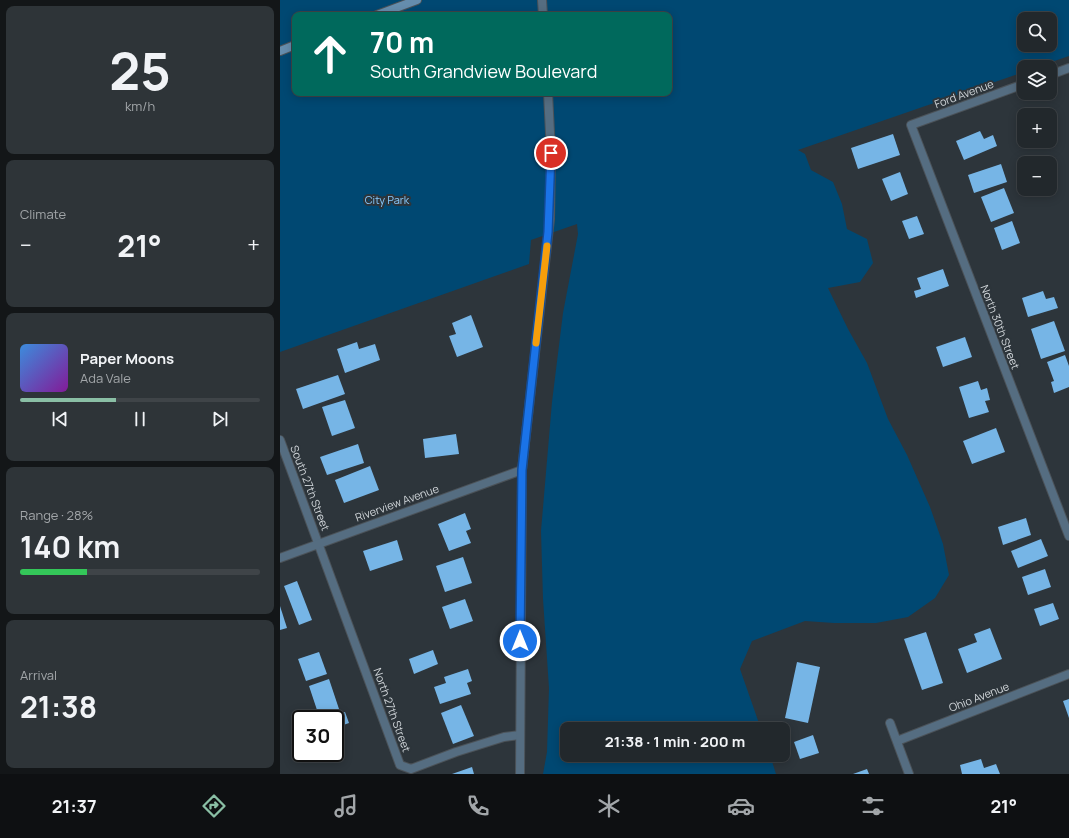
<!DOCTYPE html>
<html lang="en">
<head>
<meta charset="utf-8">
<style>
	:root { --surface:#22282c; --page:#2e3438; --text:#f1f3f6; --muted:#a2a6a9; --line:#3f4448; --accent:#8abfa5 }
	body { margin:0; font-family:Manrope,sans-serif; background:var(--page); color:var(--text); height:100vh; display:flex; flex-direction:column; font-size:15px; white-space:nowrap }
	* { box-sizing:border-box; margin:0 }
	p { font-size:13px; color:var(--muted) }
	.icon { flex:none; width:22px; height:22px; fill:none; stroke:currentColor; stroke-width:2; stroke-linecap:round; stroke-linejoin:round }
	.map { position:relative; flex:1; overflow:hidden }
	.panel { display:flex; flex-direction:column; gap:6px; padding:6px; background:#131618; width:280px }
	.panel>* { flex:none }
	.hud { position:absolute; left:12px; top:12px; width:380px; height:84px; border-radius:8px; box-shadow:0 2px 10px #0003,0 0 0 1px var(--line); background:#00695c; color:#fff; overflow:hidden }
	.fabs { position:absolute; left:737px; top:12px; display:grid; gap:8px }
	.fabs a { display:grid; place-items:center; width:40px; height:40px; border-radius:8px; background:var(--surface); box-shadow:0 2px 10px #0003,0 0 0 1px var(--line); font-size:20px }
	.speed { position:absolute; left:12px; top:710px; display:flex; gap:8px; font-size:20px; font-weight:700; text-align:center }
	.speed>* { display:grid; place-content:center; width:52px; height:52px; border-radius:50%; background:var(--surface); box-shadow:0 2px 10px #0003,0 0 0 1px var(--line); line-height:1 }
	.speed .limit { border:2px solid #111; border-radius:6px; background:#fff; color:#111 }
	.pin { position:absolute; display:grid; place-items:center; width:34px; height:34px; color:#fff; margin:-17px; border:2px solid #fff; border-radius:50%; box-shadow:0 1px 4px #0007 }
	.me { position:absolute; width:44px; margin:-22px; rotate:0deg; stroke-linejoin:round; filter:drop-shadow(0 0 3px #0008) }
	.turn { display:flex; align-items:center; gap:14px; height:84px; padding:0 12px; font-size:18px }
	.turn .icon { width:52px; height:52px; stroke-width:2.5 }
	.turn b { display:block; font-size:28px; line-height:34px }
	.big { font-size:30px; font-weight:700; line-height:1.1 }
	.panel .card { flex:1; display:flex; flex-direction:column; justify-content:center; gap:6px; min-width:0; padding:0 14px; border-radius:8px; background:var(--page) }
	.panel .dial { align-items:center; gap:0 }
	.dial b { font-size:52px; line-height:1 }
	.song { display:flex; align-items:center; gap:12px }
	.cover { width:48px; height:48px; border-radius:6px; background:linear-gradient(135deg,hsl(210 70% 55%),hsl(290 70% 35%)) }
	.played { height:4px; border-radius:2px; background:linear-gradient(90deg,var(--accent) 40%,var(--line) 40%) }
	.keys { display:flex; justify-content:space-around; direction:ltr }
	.heat { display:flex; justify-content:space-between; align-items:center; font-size:22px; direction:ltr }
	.charge { height:6px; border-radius:3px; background:linear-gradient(90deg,#34c759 28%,var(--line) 0) }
	.trip { position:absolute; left:280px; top:722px; width:230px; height:40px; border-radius:8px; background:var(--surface); box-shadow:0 2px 10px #0003,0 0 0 1px var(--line); font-weight:700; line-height:40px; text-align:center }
	.dock { display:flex; height:64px; justify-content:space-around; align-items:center; background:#0e1012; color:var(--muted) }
	.dock .icon { width:28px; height:28px }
	.dock .active { color:var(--accent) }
	.dock b { font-size:18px; color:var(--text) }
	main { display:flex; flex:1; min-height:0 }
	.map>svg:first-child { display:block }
	.green { fill:#004872; fill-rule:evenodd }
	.building { fill:#76b5e6 }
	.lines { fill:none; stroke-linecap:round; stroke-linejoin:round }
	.street-casing { stroke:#4b5258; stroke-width:10 }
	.secondary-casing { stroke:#4b5258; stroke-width:10 }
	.street { stroke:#556d81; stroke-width:8 }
	.secondary { stroke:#658dad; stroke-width:8 }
	.route-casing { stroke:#114b97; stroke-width:10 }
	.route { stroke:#1a73e8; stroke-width:7 }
	.slow { stroke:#f59e0b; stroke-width:7 }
	.labels { text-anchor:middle; stroke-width:4; stroke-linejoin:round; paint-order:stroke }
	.street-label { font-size:11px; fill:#d1d6da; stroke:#2d353b }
	.park-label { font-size:11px; fill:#87cafe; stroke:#2d353b }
</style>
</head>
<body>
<main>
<section class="panel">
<div class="card dial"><b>25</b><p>km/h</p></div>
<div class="card"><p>Climate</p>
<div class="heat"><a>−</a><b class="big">21°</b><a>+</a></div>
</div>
<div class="card">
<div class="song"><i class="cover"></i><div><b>Paper Moons</b><p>Ada Vale</p></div></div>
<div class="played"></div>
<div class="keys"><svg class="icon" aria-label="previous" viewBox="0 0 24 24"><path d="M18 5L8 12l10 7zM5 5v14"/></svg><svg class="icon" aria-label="pause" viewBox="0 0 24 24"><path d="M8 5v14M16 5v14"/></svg><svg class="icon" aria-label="next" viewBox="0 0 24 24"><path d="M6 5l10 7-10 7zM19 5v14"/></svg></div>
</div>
<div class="card"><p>Range · 28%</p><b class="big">140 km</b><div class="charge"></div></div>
<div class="card"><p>Arrival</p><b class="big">21:38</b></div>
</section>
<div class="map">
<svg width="789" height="774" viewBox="0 0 789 774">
	<rect width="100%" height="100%" fill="#2d353b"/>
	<path class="green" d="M0 0H789V56L757 67H744V72L518 150 525 154 531 170 553 182 562 204 567 229 587 239 593 263 580 282 548 288 568 329 587 363 608 419 627 455 650 507 663 544 669 575 655 598 628 617 596 623H554L525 621 472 641 460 669 481 729H287V755H490L496 774H263L267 752 269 688 263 599 261 531 272 402 283 313 298 234 297 224 251 240 249 264 0 352ZM15 15H389V93H15ZM744 19H770V45H744Z"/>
	<g class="building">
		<path d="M700 131 704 139 713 135 717 146 684 160 676 141Z"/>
		<path d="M613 134 620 155 578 169 571 148Z"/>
		<path d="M721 164 727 182 694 193 688 175Z"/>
		<path d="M620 172 628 194 611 201 602 179Z"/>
		<path d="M724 188 734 213 711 222 701 197Z"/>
		<path d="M637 216 644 234 629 239 622 221Z"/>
		<path d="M732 221 740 243 722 250 714 228Z"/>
		<path d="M663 269 669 286 636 298 634 291 641 289 637 278Z"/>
		<path d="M763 291 766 299 774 297 778 308 748 317 742 298Z"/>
		<path d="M191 315 203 347 177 357 169 336 176 334 172 323Z"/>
		<path d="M774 321 785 351 761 359 751 329Z"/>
		<path d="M685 337 692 357 663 367 656 347Z"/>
		<path d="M77 342 79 349 95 344 100 360 65 373 57 349Z"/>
		<path d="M785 355 789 366V387L774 393 771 382 774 381 767 362Z"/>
		<path d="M58 375 65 394 23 409 16 389Z"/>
		<path d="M698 381 701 390 707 388 710 400 705 401 709 412 689 418 679 387Z"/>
		<path d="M65 400 75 428 52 436 42 407Z"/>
		<path d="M716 428 725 452 692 464 683 441Z"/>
		<path d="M176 434 179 454 145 458 143 439Z"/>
		<path d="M78 444 84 463 47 475 40 457Z"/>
		<path d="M90 466 99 490 64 503 55 480Z"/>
		<path d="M185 513 191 529 186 531 191 543 169 551 158 524Z"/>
		<path d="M746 518 751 535 723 545 718 527Z"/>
		<path d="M761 539 768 556 738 568 731 551Z"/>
		<path d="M117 540 123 560 90 571 83 551Z"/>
		<path d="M183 557 192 583 165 592 156 566Z"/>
		<path d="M765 569 771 587 748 595 742 577Z"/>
		<path d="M17 581 32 620 19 625 4 586Z"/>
		<path d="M185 599 193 621 170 629 162 607Z"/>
		<path d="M773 603 779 619 760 626 754 609Z"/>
		<path d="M0 606 7 628 0 630Z"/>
		<path d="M710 628 722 659 687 673 678 649 697 642 694 634Z"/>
		<path d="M646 632 663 683 642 690 624 639Z"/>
		<path d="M153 650 158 664 134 674 129 659Z"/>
		<path d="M39 652 47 674 26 681 18 659Z"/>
		<path d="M517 662 540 667 528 723 505 718Z"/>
		<path d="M188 669 192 681 187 683 191 694 160 704 154 687 166 683 164 677Z"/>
		<path d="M49 679 59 709 39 716 29 686Z"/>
		<path d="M789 699V718L783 701Z"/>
		<path d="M181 705 194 736 173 744 161 713Z"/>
		<path d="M65 712 69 723 55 728V719H45Z"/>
		<path d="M533 735 539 753 520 759 514 742Z"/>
		<path d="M701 759 704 768 716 764 720 774H682L680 765Z"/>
		<path d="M192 767 194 774H172Z"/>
		<path d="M587 769 589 774H573Z"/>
	</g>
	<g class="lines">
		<defs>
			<g id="street">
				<path d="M262 0 263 15"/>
				<path d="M770 75 789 68"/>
				<path d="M744 84 631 125 789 536"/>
				<path d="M0 440 120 765 131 769 176 752 224 737 240 735"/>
				<path d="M0 558 242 470"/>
				<path d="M610 723 629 774"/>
				<path d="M617 741 789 674"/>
				<path d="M240 774 242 470 270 219 271 153 268 93"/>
			</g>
			<g id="secondary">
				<path d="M97 15 137 0"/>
				<path d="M0 51 15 45"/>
			</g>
		</defs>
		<use href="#street" class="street-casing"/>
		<use href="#secondary" class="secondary-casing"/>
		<use href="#street" class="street"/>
		<use href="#secondary" class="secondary"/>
	</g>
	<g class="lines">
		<defs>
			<path id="route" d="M240 641 242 470 268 232 271 153"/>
		</defs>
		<use href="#route" class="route-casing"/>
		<use href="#route" class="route"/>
		<path class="slow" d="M256 343 267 246"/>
	</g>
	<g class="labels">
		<g class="street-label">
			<text transform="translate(684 94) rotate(-20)" y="4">Ford Avenue</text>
			<text transform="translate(720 327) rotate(69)" y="4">North 30th Street</text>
			<text transform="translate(30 488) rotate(69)" y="4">South 27th Street</text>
			<text transform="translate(117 503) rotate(-20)" y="4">Riverview Avenue</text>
			<text transform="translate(699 697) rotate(-21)" y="4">Ohio Avenue</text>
			<text transform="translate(112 710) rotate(70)" y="4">North 27th Street</text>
		</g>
		<g class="park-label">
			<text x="107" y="204">City Park</text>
		</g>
	</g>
</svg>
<div class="fabs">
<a><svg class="icon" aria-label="search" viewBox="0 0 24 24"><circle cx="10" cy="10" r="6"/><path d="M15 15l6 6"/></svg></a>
<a><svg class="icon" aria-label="layers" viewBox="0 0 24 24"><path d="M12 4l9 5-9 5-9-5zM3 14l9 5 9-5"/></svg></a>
<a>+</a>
<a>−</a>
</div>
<div class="speed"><div class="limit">30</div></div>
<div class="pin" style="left:271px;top:153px;background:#d93025"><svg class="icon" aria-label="arrive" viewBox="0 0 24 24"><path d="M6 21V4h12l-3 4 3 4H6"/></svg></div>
<svg class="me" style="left:240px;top:641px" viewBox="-20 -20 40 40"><circle r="17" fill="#1a73e8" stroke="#fff" stroke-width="3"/><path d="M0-11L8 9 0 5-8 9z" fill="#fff"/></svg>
<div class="trip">21:38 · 1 min · 200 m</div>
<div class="hud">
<div class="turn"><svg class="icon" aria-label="ahead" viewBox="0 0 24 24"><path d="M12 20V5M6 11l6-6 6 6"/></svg><div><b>70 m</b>South Grandview Boulevard</div></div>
</div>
</div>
</main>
<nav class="dock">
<b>21:37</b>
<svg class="icon active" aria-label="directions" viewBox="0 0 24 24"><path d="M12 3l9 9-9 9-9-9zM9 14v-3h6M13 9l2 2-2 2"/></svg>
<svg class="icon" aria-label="music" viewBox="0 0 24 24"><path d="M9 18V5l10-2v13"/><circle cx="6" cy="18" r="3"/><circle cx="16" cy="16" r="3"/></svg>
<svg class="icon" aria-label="phone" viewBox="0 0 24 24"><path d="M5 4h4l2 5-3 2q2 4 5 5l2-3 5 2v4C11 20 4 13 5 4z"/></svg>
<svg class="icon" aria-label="climate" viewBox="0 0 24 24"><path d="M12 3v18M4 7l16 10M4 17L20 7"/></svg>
<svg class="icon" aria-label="car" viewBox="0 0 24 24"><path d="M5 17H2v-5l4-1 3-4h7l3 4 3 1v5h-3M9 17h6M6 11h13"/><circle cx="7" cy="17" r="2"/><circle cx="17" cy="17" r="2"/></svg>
<svg class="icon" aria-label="filters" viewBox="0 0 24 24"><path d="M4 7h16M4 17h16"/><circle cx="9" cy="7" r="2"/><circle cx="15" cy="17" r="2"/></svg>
<b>21°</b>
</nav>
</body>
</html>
